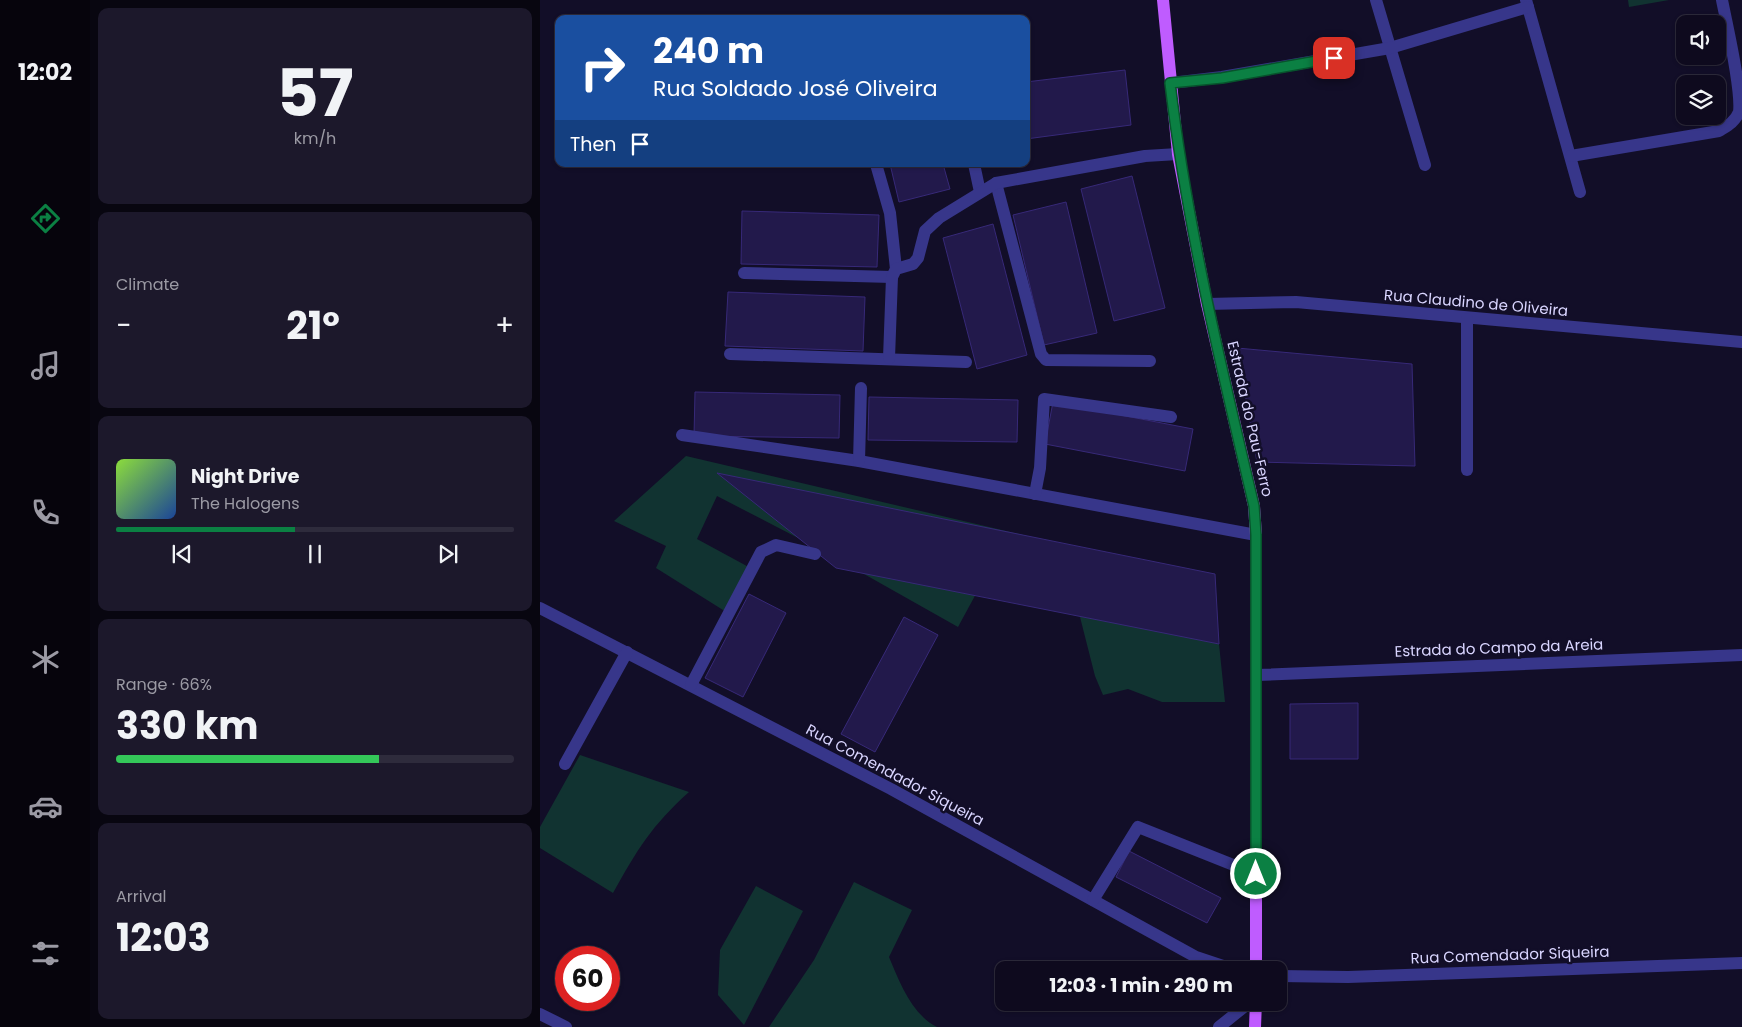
<!DOCTYPE html>
<html lang="en">
<head>
<meta charset="utf-8">
<style>
	:root { --surface:#0e0a1e; --page:#1c182b; --text:#f1f3f6; --muted:#9b9aa4; --line:#2e2b3c; --accent:#0b8043 }
	body { margin:0; font-family:Poppins,sans-serif; background:var(--page); color:var(--text); height:100vh; display:flex; flex-direction:column; font-size:19px; white-space:nowrap }
	* { box-sizing:border-box; margin:0 }
	p { font-size:16px; color:var(--muted) }
	.icon { flex:none; width:28px; height:28px; fill:none; stroke:currentColor; stroke-width:2; stroke-linecap:round; stroke-linejoin:round }
	.map { position:relative; flex:1; overflow:hidden }
	.side { display:flex; flex-direction:column; gap:8px; padding:8px; background:#080610; width:450px }
	.side>* { flex:none }
	.banner { position:absolute; left:15px; top:15px; width:475px; height:152px; border-radius:10px; box-shadow:0 1px 4px #0004,0 0 0 1px var(--line); background:#1a4fa0; color:#fff; overflow:hidden }
	.buttons { position:absolute; left:1136px; top:15px; display:grid; gap:10px }
	.buttons a { display:grid; place-items:center; width:50px; height:50px; border-radius:10px; background:var(--surface); box-shadow:0 1px 4px #0004,0 0 0 1px var(--line); font-size:25px }
	.speed { position:absolute; left:15px; top:946px; display:flex; gap:10px; font-size:25px; font-weight:700; text-align:center }
	.speed>* { display:grid; place-content:center; width:65px; height:65px; border-radius:50%; background:var(--surface); box-shadow:0 1px 4px #0004,0 0 0 1px var(--line); line-height:1 }
	.speed .limit { border:8px solid #d22; background:#fff; color:#111 }
	.pin { position:absolute; display:grid; place-items:center; width:42px; height:42px; color:#fff; margin:-21px; border-radius:10px; box-shadow:0 2px 8px #0006 }
	.me { position:absolute; width:55px; margin:-28px; rotate:0deg; stroke-linejoin:round; filter:drop-shadow(0 0 4px #0008) }
	.turn { display:flex; align-items:center; gap:18px; height:105px; padding:0 15px; font-size:22px }
	.turn .icon { width:65px; height:65px; stroke-width:2.5 }
	.turn b { display:block; font-size:35px; line-height:42px }
	.then { display:flex; align-items:center; height:48px; padding:0 15px; background:#0003; gap:10px; font-size:19px }
	.big { font-size:38px; font-weight:700; line-height:1.1 }
	.side .widget { flex:1; display:flex; flex-direction:column; justify-content:center; gap:8px; min-width:0; padding:0 18px; border-radius:10px; background:var(--page) }
	.side .dial { align-items:center; gap:0 }
	.dial b { font-size:65px; line-height:1 }
	.song { display:flex; align-items:center; gap:15px }
	.cover { width:60px; height:60px; border-radius:8px; background:linear-gradient(135deg,hsl(90 70% 55%),hsl(220 70% 35%)) }
	.played { height:5px; border-radius:2px; background:linear-gradient(90deg,var(--accent) 45%,var(--line) 45%) }
	.keys { display:flex; justify-content:space-around; direction:ltr }
	.heat { display:flex; justify-content:space-between; align-items:center; font-size:28px; direction:ltr }
	.charge { height:8px; border-radius:4px; background:linear-gradient(90deg,#34c759 66%,var(--line) 0) }
	.trip { position:absolute; left:455px; top:961px; width:292px; height:50px; border-radius:10px; background:var(--surface); box-shadow:0 1px 4px #0004,0 0 0 1px var(--line); font-weight:700; line-height:50px; text-align:center }
	main { display:flex; flex:1; min-height:0 }
	.menu { display:flex; flex-direction:column; width:90px; justify-content:space-around; align-items:center; background:#06040c; color:var(--muted) }
	.menu .icon { width:35px; height:35px }
	.menu .selected { color:var(--accent) }
	.menu b { font-size:22px; color:var(--text) }
	.map>svg:first-child { display:block }
	.green { fill:#113331 }
	.building { fill:#22194b; stroke:#372978 }
	.lines { fill:none; stroke-linecap:round; stroke-linejoin:round }
	.minor { stroke:#37368a; stroke-width:12 }
	.major { stroke:#bf5cff; stroke-width:12 }
	.route-casing { stroke:#07532c; stroke-width:12 }
	.route { stroke:#0b8043; stroke-width:9 }
	.labels { text-anchor:middle; stroke-width:5; stroke-linejoin:round; paint-order:stroke }
	.street-label { font-size:15px; fill:#d9d5ff; stroke:#120e28 }
</style>
</head>
<body>
<main>
<nav class="menu">
<b>12:02</b>
<svg class="icon selected" aria-label="directions" viewBox="0 0 24 24"><path d="M12 3l9 9-9 9-9-9zM9 14v-3h6M13 9l2 2-2 2"/></svg>
<svg class="icon" aria-label="music" viewBox="0 0 24 24"><path d="M9 18V5l10-2v13"/><circle cx="6" cy="18" r="3"/><circle cx="16" cy="16" r="3"/></svg>
<svg class="icon" aria-label="phone" viewBox="0 0 24 24"><path d="M5 4h4l2 5-3 2q2 4 5 5l2-3 5 2v4C11 20 4 13 5 4z"/></svg>
<svg class="icon" aria-label="climate" viewBox="0 0 24 24"><path d="M12 3v18M4 7l16 10M4 17L20 7"/></svg>
<svg class="icon" aria-label="car" viewBox="0 0 24 24"><path d="M5 17H2v-5l4-1 3-4h7l3 4 3 1v5h-3M9 17h6M6 11h13"/><circle cx="7" cy="17" r="2"/><circle cx="17" cy="17" r="2"/></svg>
<svg class="icon" aria-label="filters" viewBox="0 0 24 24"><path d="M4 7h16M4 17h16"/><circle cx="9" cy="7" r="2"/><circle cx="15" cy="17" r="2"/></svg>
</nav>
<section class="side">
<div class="widget dial"><b>57</b><p>km/h</p></div>
<div class="widget"><p>Climate</p>
<div class="heat"><a>−</a><b class="big">21°</b><a>+</a></div>
</div>
<div class="widget">
<div class="song"><i class="cover"></i><div><b>Night Drive</b><p>The Halogens</p></div></div>
<div class="played"></div>
<div class="keys"><svg class="icon" aria-label="previous" viewBox="0 0 24 24"><path d="M18 5L8 12l10 7zM5 5v14"/></svg><svg class="icon" aria-label="pause" viewBox="0 0 24 24"><path d="M8 5v14M16 5v14"/></svg><svg class="icon" aria-label="next" viewBox="0 0 24 24"><path d="M6 5l10 7-10 7zM19 5v14"/></svg></div>
</div>
<div class="widget"><p>Range · 66%</p><b class="big">330 km</b><div class="charge"></div></div>
<div class="widget"><p>Arrival</p><b class="big">12:03</b></div>
</section>
<div class="map">
<svg width="1202" height="1027" viewBox="0 0 1202 1027">
	<rect width="100%" height="100%" fill="#120e28"/>
	<g class="green">
		<path d="M1088 0H1129L1089 7Z"/>
		<path d="M146 456 496 538 437 592 418 627 285 552 177 496 157 539 216 571 191 615 116 568 126 546 74 521Z"/>
		<path d="M567 607 679 644 685 702H622L588 689 563 695 555 676 540 617Z"/>
		<path d="M40 755 149 792C112 825 97 850 73 893L0 848V827Z"/>
		<path d="M314 882 372 910 349 957C359 981 372 1015 397 1027H229L274 960Z"/>
		<path d="M216 886 263 911 204 1025 178 995 180 950Z"/>
	</g>
	<g class="building">
		<path d="M585 70 591 125 486 139V82Z"/>
		<path d="M350 164H403L410 189 359 202Z"/>
		<path d="M592 176 625 308 574 321 541 189Z"/>
		<path d="M526 202 557 333 504 345 473 215Z"/>
		<path d="M202 211 339 215 337 267 201 264Z"/>
		<path d="M453 224 487 355 437 369 403 238Z"/>
		<path d="M188 292 325 297 323 351 185 346Z"/>
		<path d="M697 348 872 364 875 466 717 462Z"/>
		<path d="M155 392 300 395 299 438 154 436Z"/>
		<path d="M329 397 478 400 477 442 328 440Z"/>
		<path d="M513 402 653 429 645 471 505 444Z"/>
		<path d="M177 473 675 574 679 644 296 568Z"/>
		<path d="M209 594 246 613 203 697 165 678Z"/>
		<path d="M364 617 398 635 335 752 301 734Z"/>
		<path d="M818 703V759H750V704Z"/>
		<path d="M589 851 681 898 667 923 576 877Z"/>
	</g>
	<g class="lines">
		<g class="minor">
			<path d="M836 0 885 165"/>
			<path d="M986 0 1040 192"/>
			<path d="M631 83 682 77 850 48 988 7"/>
			<path d="M1031 156 1179 131C1187 126 1195 122 1199 112 1202 90 1187 25 1182 0"/>
			<path d="M336 164 350 213 356 269"/>
			<path d="M434 164 440 192"/>
			<path d="M456 183 501 354 506 360 610 361"/>
			<path d="M204 273 352 277"/>
			<path d="M667 304 756 302 1202 342"/>
			<path d="M927 319V470"/>
			<path d="M190 354 426 362"/>
			<path d="M349 358 352 277 356 269 373 264 378 258 385 231 399 218 456 183 605 156 638 154"/>
			<path d="M142 435 319 461 716 535"/>
			<path d="M319 461 321 388"/>
			<path d="M495 494 500 468 504 399 631 417"/>
			<path d="M0 608 351 789 656 957 695 970"/>
			<path d="M717 675 1202 655"/>
			<path d="M151 685 221 552 236 545 275 554"/>
			<path d="M25 764 87 652"/>
			<path d="M553 900 598 827 716 874"/>
			<path d="M739 976 808 977 1202 963"/>
			<path d="M0 1014 26 1027"/>
			<path d="M679 1027 710 1002"/>
		</g>
		<g class="major">
			<path d="M623 0 638 154 667 304 714 506 716 535V970"/>
			<path d="M715 1027 716 1002"/>
		</g>
	</g>
	<g class="lines">
		<defs>
			<path id="route" d="M716 874V535L714 506C681 366 647 226 630 83L682 78 794 58"/>
		</defs>
		<use href="#route" class="route-casing"/>
		<use href="#route" class="route"/>
	</g>
	<g class="labels">
		<g class="street-label">
			<text transform="translate(936 303) rotate(5)" y="5">Rua Claudino de Oliveira</text>
			<text transform="translate(710 419) rotate(77)" y="5">Estrada do Pau-Ferro</text>
			<text transform="translate(959 648) rotate(-2)" y="5">Estrada do Campo da Areia</text>
			<text transform="translate(355 775) rotate(28)" y="5">Rua Comendador Siqueira</text>
			<text transform="translate(970 955) rotate(-2)" y="5">Rua Comendador Siqueira</text>
		</g>
	</g>
</svg>
<div class="buttons">
<a><svg class="icon" aria-label="sound" viewBox="0 0 24 24"><path d="M4 9h4l5-4v14l-5-4H4zM17 9q2 3 0 6"/></svg></a>
<a><svg class="icon" aria-label="layers" viewBox="0 0 24 24"><path d="M12 4l9 5-9 5-9-5zM3 14l9 5 9-5"/></svg></a>
</div>
<div class="speed"><div class="limit">60</div></div>
<div class="pin" style="left:794px;top:58px;background:#d93025"><svg class="icon" aria-label="arrive" viewBox="0 0 24 24"><path d="M6 21V4h12l-3 4 3 4H6"/></svg></div>
<svg class="me" style="left:716px;top:874px" viewBox="-20 -20 40 40"><circle r="17" fill="#0b8043" stroke="#fff" stroke-width="3"/><path d="M0-11L8 9 0 5-8 9z" fill="#fff"/></svg>
<div class="trip">12:03 · 1 min · 290 m</div>
<div class="banner">
<div class="turn"><svg class="icon" aria-label="right" viewBox="0 0 24 24"><path d="M7 20v-9h11M14 6l5 5-5 5"/></svg><div><b>240 m</b>Rua Soldado José Oliveira</div></div>
<div class="then">Then<svg class="icon" aria-label="arrive" viewBox="0 0 24 24"><path d="M6 21V4h12l-3 4 3 4H6"/></svg></div>
</div>
</div>
</main>
</body>
</html>
